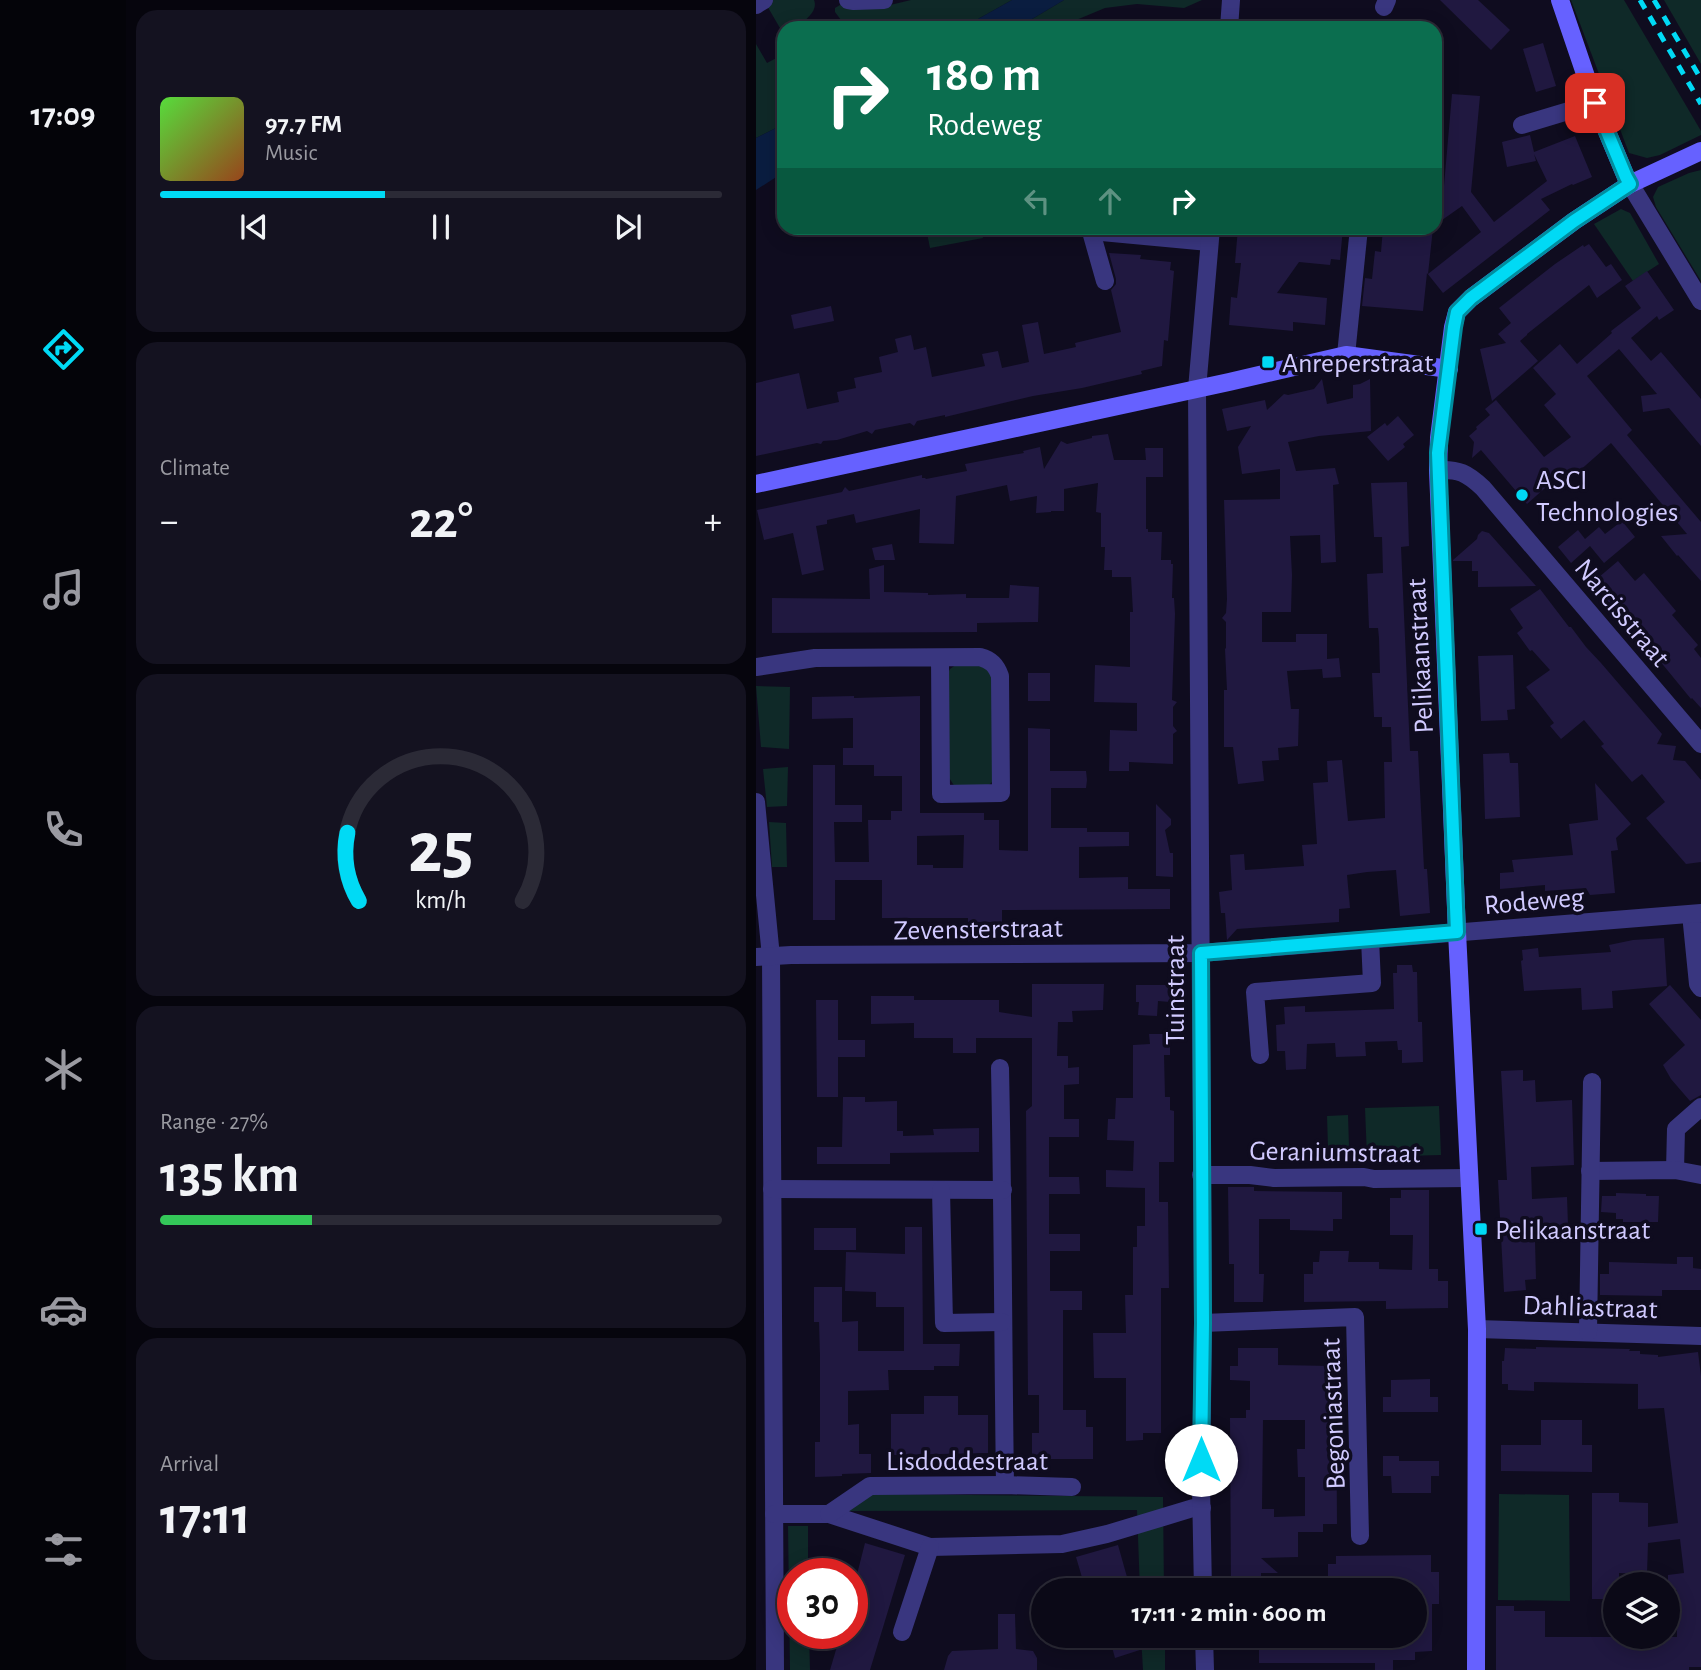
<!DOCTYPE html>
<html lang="en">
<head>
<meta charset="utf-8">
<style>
	:root { --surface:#0b0917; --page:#141220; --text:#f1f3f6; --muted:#9a9aa1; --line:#2b2a36; --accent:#00daf5 }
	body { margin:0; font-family:"Alegreya Sans",sans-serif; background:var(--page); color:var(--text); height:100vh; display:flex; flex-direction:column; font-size:26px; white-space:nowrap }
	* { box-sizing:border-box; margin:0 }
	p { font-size:23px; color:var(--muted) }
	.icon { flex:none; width:38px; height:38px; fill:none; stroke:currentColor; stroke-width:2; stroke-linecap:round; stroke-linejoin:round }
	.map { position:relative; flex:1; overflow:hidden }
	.details { display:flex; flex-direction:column; gap:10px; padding:10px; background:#06050d; width:630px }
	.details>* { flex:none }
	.guide { position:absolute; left:21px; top:21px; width:665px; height:214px; border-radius:21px; box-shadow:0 4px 18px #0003,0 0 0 2px var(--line); background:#0b6e4f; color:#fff; overflow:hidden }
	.controls { position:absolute; left:847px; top:1572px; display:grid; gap:14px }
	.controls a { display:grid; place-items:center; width:77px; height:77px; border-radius:50%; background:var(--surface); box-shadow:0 4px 18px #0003,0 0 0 2px var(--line); font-size:35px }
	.speed { position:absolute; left:21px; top:1558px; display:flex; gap:14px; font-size:35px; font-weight:700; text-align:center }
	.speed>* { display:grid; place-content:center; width:91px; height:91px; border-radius:50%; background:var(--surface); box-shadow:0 4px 18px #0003,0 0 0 2px var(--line); line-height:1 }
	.speed .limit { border:10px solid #d22; background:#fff; color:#111 }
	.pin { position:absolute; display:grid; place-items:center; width:60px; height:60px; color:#fff; margin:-30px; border-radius:14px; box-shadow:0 4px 10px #0006 }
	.me { position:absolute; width:77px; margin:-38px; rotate:0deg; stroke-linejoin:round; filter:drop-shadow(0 0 5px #0008) }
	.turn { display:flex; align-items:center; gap:24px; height:147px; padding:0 35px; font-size:32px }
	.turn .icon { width:91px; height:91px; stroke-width:2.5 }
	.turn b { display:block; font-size:49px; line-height:60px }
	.lanes { display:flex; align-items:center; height:66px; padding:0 35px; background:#0003; justify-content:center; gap:35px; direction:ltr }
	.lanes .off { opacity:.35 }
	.big { font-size:52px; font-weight:700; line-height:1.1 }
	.details .widget { flex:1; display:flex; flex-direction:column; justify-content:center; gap:10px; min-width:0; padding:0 24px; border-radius:21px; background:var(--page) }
	.details .dial { align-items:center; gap:0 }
	.dial svg { height:182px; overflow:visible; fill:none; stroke:var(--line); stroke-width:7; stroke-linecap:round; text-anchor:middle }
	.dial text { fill:var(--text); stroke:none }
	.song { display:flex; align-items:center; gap:21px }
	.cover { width:84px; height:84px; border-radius:10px; background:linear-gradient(135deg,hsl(110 70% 55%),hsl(20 70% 35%)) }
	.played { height:7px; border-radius:4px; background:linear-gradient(90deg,var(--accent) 40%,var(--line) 40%) }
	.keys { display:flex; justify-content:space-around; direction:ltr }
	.heat { display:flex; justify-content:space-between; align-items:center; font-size:38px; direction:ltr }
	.charge { height:10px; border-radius:5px; background:linear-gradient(90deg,#34c759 27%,var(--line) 0) }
	.trip { position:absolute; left:275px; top:1578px; width:396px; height:70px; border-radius:35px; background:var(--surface); box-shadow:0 4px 18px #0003,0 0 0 2px var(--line); font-weight:700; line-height:70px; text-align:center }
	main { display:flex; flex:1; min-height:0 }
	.dock { display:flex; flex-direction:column; width:126px; justify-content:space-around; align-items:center; background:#040409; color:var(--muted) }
	.dock .icon { width:49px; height:49px }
	.dock .on { color:var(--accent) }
	.dock b { font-size:32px; color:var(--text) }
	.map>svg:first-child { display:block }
	.green { fill:#0f2928 }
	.water { fill:#0a1d40 }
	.building { fill:#201840; fill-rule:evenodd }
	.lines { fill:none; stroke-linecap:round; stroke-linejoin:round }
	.street { stroke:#39367f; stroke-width:18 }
	.secondary { stroke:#6661ff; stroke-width:18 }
	.rail { stroke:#00daf5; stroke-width:5; stroke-dasharray:10 9; stroke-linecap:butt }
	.route-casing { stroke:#008e9f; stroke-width:18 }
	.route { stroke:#00daf5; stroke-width:12 }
	.poi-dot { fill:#00daf5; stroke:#0f0c1f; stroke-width:2.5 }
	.labels { text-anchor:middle; stroke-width:7; stroke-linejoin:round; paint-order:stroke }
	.poi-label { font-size:28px; fill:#d1caff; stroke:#0f0c1f; text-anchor:start }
	.street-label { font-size:28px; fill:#d1caff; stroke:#0f0c1f }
</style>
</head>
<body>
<main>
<nav class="dock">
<b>17:09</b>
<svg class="icon on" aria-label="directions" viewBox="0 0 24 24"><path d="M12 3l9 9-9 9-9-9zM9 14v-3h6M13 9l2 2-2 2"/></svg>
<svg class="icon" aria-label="music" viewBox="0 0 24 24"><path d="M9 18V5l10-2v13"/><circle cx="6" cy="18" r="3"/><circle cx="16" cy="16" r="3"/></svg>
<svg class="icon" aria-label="phone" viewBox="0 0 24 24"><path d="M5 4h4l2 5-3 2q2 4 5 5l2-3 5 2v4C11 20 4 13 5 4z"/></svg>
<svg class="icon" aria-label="climate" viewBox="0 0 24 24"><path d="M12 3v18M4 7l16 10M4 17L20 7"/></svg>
<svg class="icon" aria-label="car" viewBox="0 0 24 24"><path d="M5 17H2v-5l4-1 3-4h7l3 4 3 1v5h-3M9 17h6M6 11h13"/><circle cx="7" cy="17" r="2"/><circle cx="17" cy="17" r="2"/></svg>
<svg class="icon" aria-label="filters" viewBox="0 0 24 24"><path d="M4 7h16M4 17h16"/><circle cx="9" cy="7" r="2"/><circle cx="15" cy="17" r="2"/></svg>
</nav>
<section class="details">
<div class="widget">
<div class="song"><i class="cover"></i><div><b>97.7 FM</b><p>Music</p></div></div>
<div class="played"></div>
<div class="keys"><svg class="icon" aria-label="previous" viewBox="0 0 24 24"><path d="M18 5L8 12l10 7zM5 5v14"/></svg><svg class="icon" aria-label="pause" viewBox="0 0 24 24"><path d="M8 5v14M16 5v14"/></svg><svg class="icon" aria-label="next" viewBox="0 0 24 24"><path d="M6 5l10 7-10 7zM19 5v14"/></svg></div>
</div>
<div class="widget"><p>Climate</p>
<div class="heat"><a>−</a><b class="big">22°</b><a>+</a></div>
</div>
<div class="widget dial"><svg viewBox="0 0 100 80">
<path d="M14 69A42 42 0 1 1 86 69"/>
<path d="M14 69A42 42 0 0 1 9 39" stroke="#00daf5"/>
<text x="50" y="56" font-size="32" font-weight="700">25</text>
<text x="50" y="72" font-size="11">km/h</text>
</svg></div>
<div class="widget"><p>Range · 27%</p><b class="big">135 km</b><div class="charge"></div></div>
<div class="widget"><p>Arrival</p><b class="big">17:11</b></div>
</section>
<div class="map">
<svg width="945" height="1670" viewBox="0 0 945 1670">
	<rect width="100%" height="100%" fill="#0f0c1f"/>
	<g class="green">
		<path d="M17 0H58C62 10 52 17 46 24L49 28H28V35L10 4Z"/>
		<path d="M155 0H256L206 28H91L79 12V8L84 5 108 7 130 6Z"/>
		<path d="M308 0H446L428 8 381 4 349 8 301 28H261Z"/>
		<path d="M815 0H868L945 131V135L904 155 891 158 873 153Z"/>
		<path d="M908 0H945V64Z"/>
		<path d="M0 44 11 63 28 54V124L0 138Z"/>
		<path d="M945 170V281L900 207 897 197 902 187 933 173Z"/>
		<path d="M865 209 874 213 903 264 877 281 838 224Z"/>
		<path d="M170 228H225L227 238 174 248Z"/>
		<path d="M201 664 230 665 236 671 237 781 233 785 199 787 190 773V677L194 669Z"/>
		<path d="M0 686 34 687 33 749 5 747Z"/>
		<path d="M32 767 31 806 11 807 7 769Z"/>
		<path d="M13 822 30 823 31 867H16Z"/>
		<path d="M683 1106 685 1155 611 1157 609 1108Z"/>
		<path d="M592 1115 593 1147H572L571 1116Z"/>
		<path d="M113 1494 407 1497 408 1591H384L381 1510 91 1511Z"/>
		<path d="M743 1494 813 1495 814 1601 742 1600Z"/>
		<path d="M32 1526H52V1573H37V1633H53L54 1670H34Z"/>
		<path d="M385 1636H409V1670H387Z"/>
	</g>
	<g class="water">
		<path d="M256 0H308L261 28H206Z"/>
		<path d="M28 124V172L0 190V138Z"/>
	</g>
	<g class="building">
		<path d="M684 0H722L754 30 735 50Z"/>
		<path d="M787 43 800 86 780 92 767 49Z"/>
		<path d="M696 94 724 96 715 192 738 222 791 181 778 154 780 161 751 167 746 142 774 135 778 152 819 136 836 177 817 185 816 184 785 199 794 210 687 293 671 273 667 311 606 306 609 278 616 279 619 251 625 252 627 228H677L672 274 725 232 706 206 679 225V197H687Z"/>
		<path d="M482 228H587L584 260 575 259 574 265 543 262 521 293 571 298 569 325 537 322V331L473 325 475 297 481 298 485 263H479Z"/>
		<path d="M833 244 850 267 855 264 866 280 841 298 833 285 771 334V335L764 341 782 361 736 401 724 349 750 343 742 334 755 323 743 308 799 264 827 245 828 247Z"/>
		<path d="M353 253 385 255 384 259 415 262 414 270 418 271 412 341 408 340 406 366 385 371 386 374 326 388 277 396 189 417V415L161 421 158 426 154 423 119 430 116 434 111 431 81 440 67 441 65 444 61 443 0 456V383L43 373 51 409 83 402 81 392 100 388 98 378 126 372 123 357 142 352 139 339 155 335 158 350 170 347 176 377 229 366 226 354 242 351 246 368 273 362 266 325 282 322 288 354 320 347 319 343 365 332 355 290 360 284V279Z"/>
		<path d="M891 271 918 310 903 320 901 316 875 338 895 361 905 352 945 399V446L913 408 887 412 885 396 901 394 863 349 831 376 876 430 871 435 945 522V581L922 555 921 556 905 536 931 534 855 443 805 487 798 480 771 504 725 450 716 458 718 442 713 436 721 429 720 427 734 415 729 409 740 400 788 457 815 437 788 405 800 394 777 368 804 344 821 364 856 333 855 331 885 308 869 286Z"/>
		<path d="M75 306 78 321 38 329 35 315Z"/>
		<path d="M566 379 571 404 597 398V385L604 384 614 379 615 431 563 436 532 442 540 471 579 468 583 484 577 485 580 562 565 563 564 535 534 536 536 575 535 612H506V642H540V634H571V659L583 658 585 677 567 678 566 669 531 671 535 709H543L542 746 522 748 523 760 506 761 508 781 482 784 477 747H468V690H471L469 649 470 648V622L466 618 470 613 471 599 468 500 524 499V469L486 474 482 447 495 426 471 431 466 409 509 400 511 410 528 394 532 395 558 389Z"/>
		<path d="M642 416 658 435 647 444 649 447 632 461 611 437 629 423 631 426Z"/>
		<path d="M352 434 358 460H390L389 448H407V477H390V529H392V532H406L405 560H415V564H417L416 598H418L419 614 416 700 421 702 417 707V726L421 731 417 734V764L373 762V771H353L354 730 381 731V703L338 702 339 665 374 667V612H377L375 577H356V570H348L349 547H345V513L340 512 342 483 308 489V511H295V512L280 513 281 496 254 501 251 485 200 496 198 544 163 543 164 509 100 523 98 514 71 520V524L60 526 68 570 46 575 37 533 8 540 1 510 86 492 89 487 93 491 166 475V478H169L170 479 211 471 209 464 268 453 267 451 284 447 288 469 305 441 311 444 336 438V436Z"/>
		<path d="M651 482 653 546 645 547 654 751H662L668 869H671L674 913 644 916 640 870 611 872 591 875 594 908 583 909V922L481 929 471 940 469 913H465L463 892 476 890 474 855 488 854 489 870 548 866 546 845 561 844 557 783 572 782 571 761 586 760 592 821 629 818 628 762H636L635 727H626V717H618L616 673H624L623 638 622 628H613L611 574 627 573 626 537H618L615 483Z"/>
		<path d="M866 521 879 537 848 563 834 546 815 563 802 547 822 530 829 539 843 527 849 534Z"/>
		<path d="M726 531 733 533 780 586 722 587V571H716V561H697V560L721 539 722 535Z"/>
		<path d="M136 544 139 560H119L116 548Z"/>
		<path d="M862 561 879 581 888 573 920 611 916 615 942 645 938 649 945 658V708L936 698 935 699 899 655 836 583Z"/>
		<path d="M128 565V592L172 593V595L210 594V598H253L254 585 283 587 282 622 221 623V632L16 633V598L114 599 113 569Z"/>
		<path d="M784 589 813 627H815L830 647 845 663 906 734 901 744 920 746 917 760 929 761 945 780V862L930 864 890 818 909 802 886 774 876 782 845 746 848 744 828 720 805 739 794 726 798 723 770 687 794 670 776 650 774 651 761 633 767 628 754 609Z"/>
		<path d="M757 655 759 709 751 710 752 720 725 721 722 656Z"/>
		<rect x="272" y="673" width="22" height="28"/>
		<path d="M98 696V698L164 696V813H228V820H243V850L272 851V728L294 729V771H330L331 780 330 788H295V828H331V832H373V846L323 847V878L372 877V889H414V909L246 910V922H212V918H126V880H79V920H57V765H79V805H106V822H78L79 862H113L112 820H135V811H146V776H118V765H87V748H97V718L56 719V697ZM208 835 207 868H177V865H161V836Z"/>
		<path d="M753 753 754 763H762L764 817 729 819 727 754Z"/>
		<path d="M839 783 875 824 860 838 862 850 855 851 859 893 834 895 830 888 789 891V885L744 889V873L758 872 756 860 817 855 813 824 842 820Z"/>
		<path d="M400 804 415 819V825L409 830 414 853H417V877L400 876Z"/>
		<path d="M908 938 911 986 856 991 857 1008 826 1010 825 988 768 991 765 961 767 960 766 950 782 948 783 957 855 952 853 945 877 940Z"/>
		<path d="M641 965H656L657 972H661L662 1022H666L667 1062 646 1063V1050H642L641 1041 609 1042 610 1056 580 1057 579 1043 551 1044 550 1069 530 1070 529 1051H521L520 1025 529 1024 528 1007 549 1006V1012L638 1009 637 973H641Z"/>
		<path d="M276 984H348L347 1010 316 1011 317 1022H302L301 1056H312V1068L323 1067V1084L308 1085V1119H323V1137H293V1177H323L324 1194H293V1234H324V1251H294V1291H326V1310H307V1410H330V1427H337V1459H276V1433H283V1395H272L270 1111 276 1106V1038H220V1053H197V1038H158V1023L115 1024V996H158V1000H243V1012L276 1017Z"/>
		<path d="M380 985H414V1002L402 1001 401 1016 382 1015 383 1002H380Z"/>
		<path d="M914 985 945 1020V1095L934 1101 915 1079 907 1065 929 1045 893 1004Z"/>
		<path d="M60 1000H82V1040H109V1057H82V1097H61Z"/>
		<path d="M393 1034H414V1055H408L409 1097H414V1110L418 1111V1162H403V1202H412L413 1288H405V1433H387V1440L370 1441V1378H338L337 1333H370L369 1295H377V1247H381V1226H389V1188L350 1187V1170L377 1171 378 1141 351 1140 352 1119H359L360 1098H377V1045L394 1044Z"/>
		<path d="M767 1070V1081L779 1080 780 1102 816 1100 818 1165 775 1167 776 1199 811 1197 812 1225 818 1224 819 1238 779 1241 780 1279 769 1280 770 1290 748 1292 742 1180H751L745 1071Z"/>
		<path d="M87 1097H109V1102L141 1101V1131H147V1136L178 1135 177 1129 223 1128V1152L134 1153V1164H61V1147H86Z"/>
		<path d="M472 1187H498V1191L586 1192V1219H577V1231L534 1230V1219H503V1274H508L507 1302H478V1264H473Z"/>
		<path d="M645 1190H673V1269H682V1281H692V1308L630 1309V1301L548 1302V1274H557V1262H563L564 1251H593L592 1262H623V1269L656 1270 657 1235H634V1198H645Z"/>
		<path d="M860 1193 890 1194V1196H903L902 1222H867V1219H860V1213L845 1212 846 1196H860Z"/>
		<path d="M149 1227H166L167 1344H204L203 1366H178V1370H132L133 1390 92 1391V1425L103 1424V1454H115V1473L86 1474V1476L59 1477V1442H64V1356L63 1322H58V1287H86V1322L102 1321V1351H148V1307H120V1292L89 1291 90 1252 149 1254Z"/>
		<rect x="58" y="1228" width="42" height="22"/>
		<path d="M921 1257H937V1268L945 1269V1290H906V1296L844 1295V1274H853V1262L921 1264Z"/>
		<path d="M780 1347 874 1349 873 1351H884V1354L902 1355V1357L942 1352 945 1376V1667H933V1670H740V1606H758V1611H789V1637H921V1590L912 1591V1575L928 1573 924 1539 892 1543 891 1574 863 1573V1584H859V1599H836V1493H863V1502L892 1503V1527L922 1523 908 1408 882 1409V1384L778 1382V1391L752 1390V1384H746V1361H748L749 1348 780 1349Z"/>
		<path d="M482 1348H522V1365L575 1366V1374H580L581 1524H567V1532H542V1557L505 1558 522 1573H505V1591H475L474 1418H490V1410H494V1381L474 1380V1366H482ZM507 1420H549V1449H541L542 1477H549V1516L518 1517V1509H506Z"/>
		<path d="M674 1379V1397H682V1412H627V1397H635V1380Z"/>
		<path d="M168 1396H202V1415H232V1453L135 1455V1414H168Z"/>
		<path d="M785 1420H826V1445H836V1472L745 1471V1445H785Z"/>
		<path d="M627 1456H643V1461H683V1476H675V1493H636L635 1476H627Z"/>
		<path d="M109 1543 149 1555 114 1670H74L85 1633H96V1594Z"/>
		<path d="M362 1545 371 1577 369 1578 373 1591H330L320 1557Z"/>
		<path d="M675 1555V1572H683V1604H676V1651L659 1652V1660H637V1670H619V1663H503V1636H607V1638H626V1645L656 1644V1636H658V1591H628L627 1587 572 1588V1564H580V1556Z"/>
		<path d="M242 1614H259L260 1649 277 1651 281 1658V1670H188L192 1656 196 1651 242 1649Z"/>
		<path d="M353 1636H386L390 1648 359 1658Z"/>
	</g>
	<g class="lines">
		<g class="street">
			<path d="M92 0 98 1 128 0"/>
			<path d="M0 5 8 0"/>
			<path d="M628 7 631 0"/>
			<path d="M473 28 475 0"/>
			<path d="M766 125 839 103"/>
			<path d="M874 184 945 301"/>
			<path d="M334 228 349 281"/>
			<path d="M335 231 453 242"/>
			<path d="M590 355 603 228"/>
			<path d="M682 470C703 469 711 473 727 488L945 744"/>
			<path d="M0 667 59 658 224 657C235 660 240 665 244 676L245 793 185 794 184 659"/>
			<path d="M0 802 15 957 19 1670"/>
			<path d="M935 914 942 984 945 988"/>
			<path d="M0 957 35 955 445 953 945 913"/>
			<path d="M504 1055 499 992 616 983 614 939"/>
			<path d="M244 1068C247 1207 247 1346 249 1485"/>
			<path d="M919 1170 920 1129 945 1107"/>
			<path d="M834 1171 919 1170 945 1175"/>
			<path d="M445 1175H494L518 1178 608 1177 618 1179 712 1178"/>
			<path d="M16 1189 247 1190"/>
			<path d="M185 1190 188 1323 246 1322"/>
			<path d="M447 1323 599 1317 604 1536"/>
			<path d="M721 1329 945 1336"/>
			<path d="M832 1332 836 1082"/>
			<path d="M18 1514H73L174 1547 306 1544 351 1534 437 1508H446"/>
			<path d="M73 1514 114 1486 249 1485 316 1487"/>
			<path d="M447 1591 445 1487 447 1323 441 389 455 228"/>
			<path d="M146 1632 174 1547"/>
			<path d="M448 1636 449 1670"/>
		</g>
		<g class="secondary">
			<path d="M804 0 839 103 870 177 874 184"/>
			<path d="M0 484 473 382 590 355 693 369"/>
			<path d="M720 1670 721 1329 701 932 682 470 683 438 697 327 701 312 715 298 818 221 874 184 945 151"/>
		</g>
		<g class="rail">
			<path d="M884 0 945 104"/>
			<path d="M898 0 945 79"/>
		</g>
	</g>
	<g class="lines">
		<defs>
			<path id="route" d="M445 1460 447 1323 445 953 701 932 682 453 698 327 701 312 715 298 818 221 874 184 870 177 839 103"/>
		</defs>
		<use href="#route" class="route-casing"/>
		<use href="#route" class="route"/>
	</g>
	<g class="poi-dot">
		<rect x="505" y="355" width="14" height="14" rx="3.5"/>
		<circle cx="766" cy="495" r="7"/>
		<rect x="718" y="1222" width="14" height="14" rx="3.5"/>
	</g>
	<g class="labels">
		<g class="poi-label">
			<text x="526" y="372">Anreperstraat</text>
			<text x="780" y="489">ASCI<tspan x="780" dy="32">Technologies</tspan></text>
			<text x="739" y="1239">Pelikaanstraat</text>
		</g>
		<g class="street-label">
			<text transform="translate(867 612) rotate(50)" y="10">Narcisstraat</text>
			<text transform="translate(663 656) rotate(-93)" y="10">Pelikaanstraat</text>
			<text transform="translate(778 900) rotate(-5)" y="10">Rodeweg</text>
			<text transform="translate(222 928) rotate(-1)" y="10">Zevensterstraat</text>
			<text transform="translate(418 990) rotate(-90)" y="10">Tuinstraat</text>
			<text transform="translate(579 1151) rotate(1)" y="10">Geraniumstraat</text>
			<text transform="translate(834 1306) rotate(2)" y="10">Dahliastraat</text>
			<text transform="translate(576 1414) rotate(-92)" y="10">Begoniastraat</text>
			<text x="211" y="1470">Lisdoddestraat</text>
		</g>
	</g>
</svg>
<div class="controls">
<a><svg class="icon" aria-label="layers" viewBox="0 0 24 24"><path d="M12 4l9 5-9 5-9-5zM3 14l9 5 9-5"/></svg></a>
</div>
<div class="speed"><div class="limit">30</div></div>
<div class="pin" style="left:839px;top:103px;background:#d93025"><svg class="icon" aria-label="arrive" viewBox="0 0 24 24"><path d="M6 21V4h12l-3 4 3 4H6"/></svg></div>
<svg class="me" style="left:445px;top:1460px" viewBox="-20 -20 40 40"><circle r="19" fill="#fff"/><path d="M0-13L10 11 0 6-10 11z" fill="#00daf5"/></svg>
<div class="trip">17:11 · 2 min · 600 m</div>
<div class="guide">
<div class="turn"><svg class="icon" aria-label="right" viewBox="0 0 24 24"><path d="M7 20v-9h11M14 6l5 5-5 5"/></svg><div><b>180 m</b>Rodeweg</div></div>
<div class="lanes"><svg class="icon off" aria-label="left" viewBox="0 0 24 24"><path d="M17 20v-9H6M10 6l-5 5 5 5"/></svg><svg class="icon off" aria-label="ahead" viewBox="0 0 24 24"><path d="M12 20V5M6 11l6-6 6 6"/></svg><svg class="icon" aria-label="right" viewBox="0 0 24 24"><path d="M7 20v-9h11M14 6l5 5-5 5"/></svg></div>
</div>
</div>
</main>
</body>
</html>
